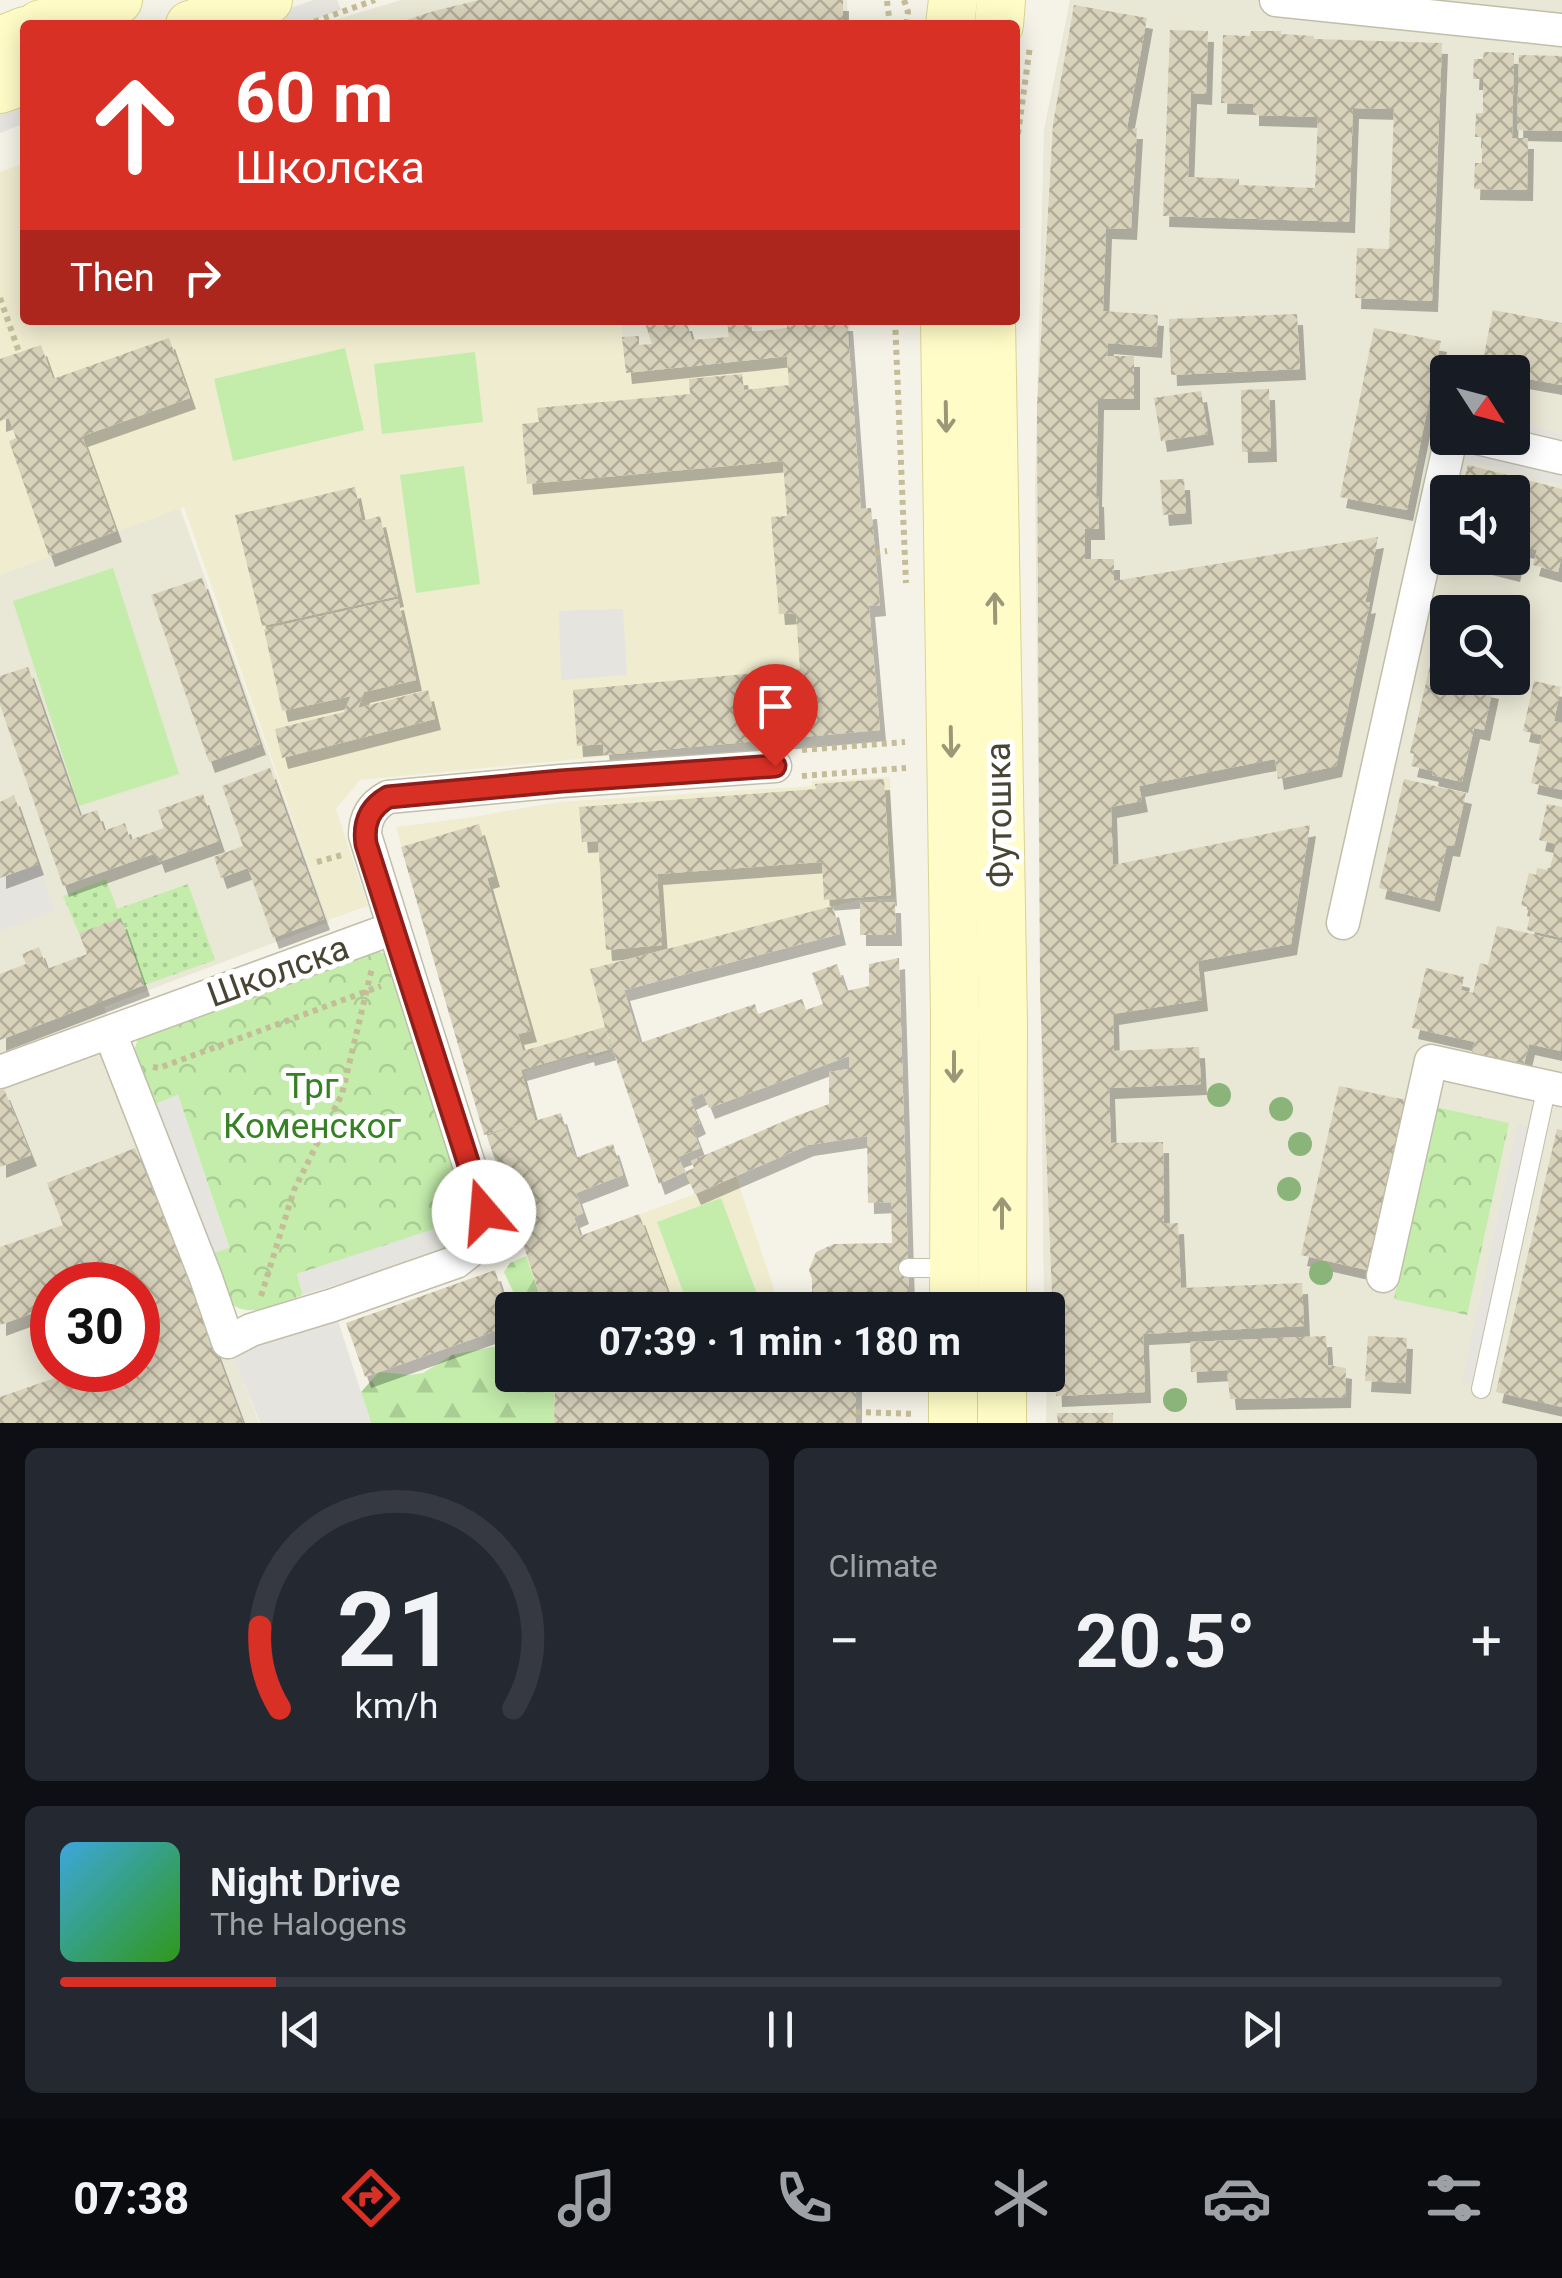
<!DOCTYPE html>
<html lang="en">
<head>
<meta charset="utf-8">
<style>
	:root { --surface:#171b24; --page:#242831; --text:#f1f3f6; --muted:#9ea1a6; --line:#363941; --accent:#d93025 }
	body { margin:0; font-family:Roboto,sans-serif; background:var(--page); color:var(--text); height:100vh; display:flex; flex-direction:column; font-size:38px; white-space:nowrap }
	* { box-sizing:border-box; margin:0 }
	p { font-size:32px; color:var(--muted) }
	.icon { flex:none; width:55px; height:55px; fill:none; stroke:currentColor; stroke-width:2; stroke-linecap:round; stroke-linejoin:round }
	.map { position:relative; height:1423px; overflow:hidden }
	.drawer { display:flex; flex-direction:column; gap:25px; padding:25px; background:#0d0f14; flex:1 }
	.drawer>* { flex:none }
	.banner { position:absolute; left:20px; top:20px; width:1000px; height:305px; border-radius:10px; box-shadow:0 5px 25px #0003; background:#d93025; color:#fff; overflow:hidden }
	.needle { width:65px; rotate:126deg }
	.buttons { position:absolute; left:1430px; top:355px; display:grid; gap:20px }
	.buttons a { display:grid; place-items:center; width:100px; height:100px; border-radius:10px; background:var(--surface); box-shadow:0 5px 25px #0003; font-size:50px }
	.speed { position:absolute; left:30px; top:1262px; display:flex; gap:20px; font-size:50px; font-weight:700; text-align:center }
	.speed>* { display:grid; place-content:center; width:130px; height:130px; border-radius:50%; background:var(--surface); box-shadow:0 5px 25px #0003; line-height:1 }
	.speed .limit { border:15px solid #d22; background:#fff; color:#111 }
	.pin { position:absolute; display:grid; place-items:center; width:85px; height:85px; color:#fff; margin:-102px -42px; border-radius:50% 50% 50% 0; rotate:-45deg; box-shadow:0 0 10px #0007 }
	.pin .icon { rotate:45deg }
	.me { position:absolute; width:110px; margin:-55px; rotate:342deg; stroke-linejoin:round; filter:drop-shadow(0 0 8px #0008) }
	.turn { display:flex; align-items:center; gap:35px; height:210px; padding:0 50px; font-size:45px }
	.turn .icon { width:130px; height:130px; stroke-width:2.5 }
	.turn b { display:block; font-size:70px; line-height:85px }
	.then { display:flex; align-items:center; height:95px; padding:0 50px; background:#0003; gap:20px; font-size:38px }
	.big { font-size:75px; font-weight:700; line-height:1.1 }
	.drawer .card { flex:1; display:flex; flex-direction:column; justify-content:center; gap:15px; min-width:0; padding:0 35px; border-radius:15px; background:var(--page) }
	.drawer .dial { align-items:center; gap:0 }
	.dial svg { height:260px; overflow:visible; fill:none; stroke:var(--line); stroke-width:7; stroke-linecap:round; text-anchor:middle }
	.dial text { fill:var(--text); stroke:none }
	.song { display:flex; align-items:center; gap:30px }
	.cover { width:120px; height:120px; border-radius:15px; background:linear-gradient(135deg,hsl(200 70% 55%),hsl(110 70% 35%)) }
	.played { height:10px; border-radius:5px; background:linear-gradient(90deg,var(--accent) 15%,var(--line) 15%) }
	.keys { display:flex; justify-content:space-around; direction:ltr }
	.heat { display:flex; justify-content:space-between; align-items:center; font-size:55px; direction:ltr }
	.drawer .tiles { flex:1; display:grid; gap:25px; grid-template-columns:1fr 1fr }
	.card:last-child { grid-column:span 2 }
	.trip { position:absolute; left:495px; top:1292px; width:570px; height:100px; border-radius:10px; background:var(--surface); box-shadow:0 5px 25px #0003; font-weight:700; line-height:100px; text-align:center }
	.dock { display:flex; height:160px; justify-content:space-around; align-items:center; background:#090b0e; color:var(--muted) }
	.dock .icon { width:70px; height:70px }
	.dock .on { color:var(--accent) }
	.dock b { font-size:45px; color:var(--text) }
	.map>svg:first-child { display:block }
	.residential { fill:#e9e7d5; fill-rule:evenodd }
	.education { fill:#efecd0 }
	.grass { fill:url(#grass-dots) }
	.forest { fill:url(#forest-firs) }
	.park { fill:url(#park-crowns) }
	.pitch { fill:#c4edac }
	.parking { fill:#e6e4df }
	.building { fill:url(#building-cross-hatch); filter:url(#shadow) }
	.lines { fill:none; stroke-linecap:round; stroke-linejoin:round }
	.lane-casing { stroke:#c1bea9; stroke-width:20 }
	.street-casing { stroke:#c1bea9; stroke-width:35 }
	.secondary-casing { stroke:#d9d493; stroke-width:50 }
	.path { stroke:#c5bd99; stroke-width:6; stroke-dasharray:5 5; stroke-linecap:butt }
	.lane { stroke:#fff; stroke-width:18 }
	.street { stroke:#fff; stroke-width:32 }
	.secondary { stroke:#fffcc7; stroke-width:48 }
	.tree { fill:#8bb47b }
	.oneway { stroke:#9b9777 }
	.route-casing { stroke:#8d1f18; stroke-width:25 }
	.route { stroke:#d93025; stroke-width:18 }
	.labels { text-anchor:middle; stroke-width:10; stroke-linejoin:round; paint-order:stroke }
	.street-label { font-size:35px; fill:#494535; stroke:#fff }
	.park-label { font-size:35px; fill:#358123; stroke:#fff }
</style>
</head>
<body>
<div class="map">
<svg width="1562" height="1423" viewBox="0 0 1562 1423">
	<defs>
		<pattern id="grass-dots" width="8" height="8" patternUnits="userSpaceOnUse" patternTransform="scale(2.5)"><rect width="8" height="8" fill="#c4edac"/><path d="M2 2h.1M6 6h.1" fill="none" stroke="#aacd95" stroke-width="1.8" stroke-linecap="round"/></pattern>
		<pattern id="forest-firs" width="22" height="20" patternUnits="userSpaceOnUse" patternTransform="scale(2.5)"><rect width="22" height="20" fill="#c4edac"/><path d="M5 1l3.5 6h-7zM16 11l3.5 6h-7z" fill="#aacd95"/></pattern>
		<pattern id="park-crowns" width="20" height="18" patternUnits="userSpaceOnUse" patternTransform="scale(2.5)"><rect width="20" height="18" fill="#c4edac"/><path d="M2 6a3 3 0 1 1 6 0M12 15a3 3 0 1 1 6 0" fill="none" stroke="#aacd95"/></pattern>
		<pattern id="building-cross-hatch" width="8" height="8" patternUnits="userSpaceOnUse" patternTransform="scale(2.5)"><rect width="8" height="8" fill="#d8d2bb"/><path d="M0 0l8 8M0 8l8-8" fill="none" stroke="#b1ac99"/></pattern>
		<filter id="shadow"><feDropShadow dx="6" dy="11" stdDeviation="0" flood-color="#0004"/></filter>
	</defs>
	<rect width="100%" height="100%" fill="#f5f3e7"/>
	<g class="residential">
		<path d="M401 0H847L848 25H318Z"/>
		<path d="M1070 0H1562V1423H1046L1048 1310H1044L1035 486 1044 130ZM1448 372H1512V438H1448ZM1448 492H1512V558H1448ZM1448 612H1512V678H1448Z"/>
		<path d="M621 320H850V349L624 373Z"/>
		<path d="M180 508 329 922 104 1007 259 1423H0V575ZM52 1285H138V1370H52Z"/>
	</g>
	<g class="education">
		<path d="M25 163V320H620L626 373 848 351 861 509 871 508 880 605 869 607 880 730 360 780 336 809 368 906 328 920 184 507 0 575V172Z"/>
		<path d="M890 777 895 898 858 900 590 969 613 1051 587 1059 586 1053 524 1071 537 1121 487 1136 396 827 473 817 558 802 812 786V781Z"/>
		<path d="M736 1176 781 1310H545L526 1256 695 1194Z"/>
	</g>
	<path class="grass" d="M106 879 117 909 188 884 215 960 144 985 121 919 79 933 63 896Z"/>
	<g class="forest">
		<path d="M526 1256 545 1310H518L517 1300 504 1272 510 1263Z"/>
		<path d="M512 1343V1375H555L554 1423H371L361 1392 379 1372 410 1375 423 1373 452 1355Z"/>
	</g>
	<g class="park">
		<path d="M377 951 391 956 470 1219C464 1234 458 1243 445 1252L437 1229 297 1274 303 1295C281 1303 247 1322 227 1300 217 1289 212 1269 205 1256L229 1247 178 1095 151 1106 134 1050 139 1036Z"/>
		<path d="M1436 1107 1509 1123 1467 1315 1394 1299Z"/>
	</g>
	<g class="pitch">
		<path d="M345 348 364 430 233 461 214 379Z"/>
		<path d="M475 352 483 422 382 434 374 364Z"/>
		<path d="M464 466 480 584 416 593 400 475Z"/>
		<path d="M113 568 179 774 79 806 13 601Z"/>
		<path d="M721 1198 763 1310H690L657 1222Z"/>
	</g>
	<g class="parking">
		<path d="M313 0H337L341 10 300 25H281L277 13Z"/>
		<path d="M25 101V123L0 133V110Z"/>
		<path d="M1513 422 1562 434V484L1467 460 1473 438H1512Z"/>
		<path d="M623 609 627 675 561 680 559 611Z"/>
		<path d="M38 864 55 911 0 931V878Z"/>
		<path d="M178 1095 229 1248 205 1256 151 1106Z"/>
		<path d="M1518 1124 1538 1128 1481 1386 1462 1382Z"/>
		<path d="M437 1228 445 1252 303 1295 297 1274Z"/>
		<path d="M333 1305 371 1423H260L228 1342Z"/>
	</g>
	<g class="building">
		<path d="M479 0H843V25H391L434 11Z"/>
		<path d="M1074 5 1147 18 1127 128H1137L1131 229 1106 228 1103 311 1158 315 1156 347 1108 343 1107 356H1134V399H1098L1096 496H1098L1099 529H1085V559H1114V581L1378 537 1365 603 1370 602 1336 766 1278 779 1275 759 1139 786 1142 801 1111 807 1113 865 1310 825 1291 944 1198 961 1202 1000 1113 1014 1114 1051 1199 1047 1201 1084 1109 1088 1111 1143 1163 1142 1164 1224 1178 1223 1181 1288 1302 1283 1304 1326 1143 1334 1145 1392 1056 1396 1040 991 1037 408 1053 124Z"/>
		<path d="M1170 30 1208 31 1206 94 1191 93 1188 177 1239 179V185L1315 188 1318 117 1253 115V104L1221 103 1223 35 1250 36 1251 31H1281V34L1314 36V39L1442 43 1432 301 1355 298 1357 248 1389 249 1394 109 1353 108 1349 222 1163 216Z"/>
		<path d="M1484 52 1514 53 1512 138H1528L1527 190 1474 189 1475 163H1482V137H1475L1476 113H1483V79H1473L1474 59H1483Z"/>
		<path d="M1519 55 1562 56V131L1517 130Z"/>
		<path d="M1493 310 1562 323V385L1512 376V372L1481 370Z"/>
		<path d="M1297 314 1300 369 1171 375 1169 319Z"/>
		<path d="M644 320H686L692 340 729 337 727 320H751L752 332 787 328V320H847L861 509 871 508 880 605 869 606 880 730 604 755 603 744 577 746 573 690 800 669 796 613 779 614 771 517 787 516 783 461 527 484 522 424 539 422 537 408 690 394 689 379 742 374 744 390 789 385 787 356 626 373 622 337 639 336V345L652 344Z"/>
		<path d="M1374 328 1441 341 1407 510 1340 497Z"/>
		<path d="M169 338 190 398 82 436 116 531 49 556 9 441 16 438 9 418 0 421V359L41 345 53 379Z"/>
		<path d="M1269 389 1271 451 1242 452 1241 390Z"/>
		<path d="M1201 391 1208 434 1161 441 1154 398Z"/>
		<path d="M1468 465 1562 489V555L1558 572 1533 565 1537 550 1520 546 1514 571 1466 559 1512 558V492H1461Z"/>
		<path d="M1184 479 1186 513 1163 515 1160 480Z"/>
		<path d="M355 487 362 521 380 516 398 596 262 626 235 515Z"/>
		<path d="M202 578 260 744 209 762 151 595Z"/>
		<path d="M398 599 416 680 364 692 358 708 428 690 435 719 282 758 275 729 344 712 351 696 282 711 264 629Z"/>
		<path d="M1430 665 1448 669V678H1472L1471 683 1493 688 1484 730 1474 728 1462 782 1432 775 1433 771 1411 766 1414 754 1410 753Z"/>
		<path d="M28 667 80 816 97 810 104 831 125 823 130 840 164 828 158 810 203 794 219 841 159 862 156 853 63 886 0 705V676Z"/>
		<path d="M1534 681 1561 687 1554 721 1562 723V790L1531 783 1542 735 1523 731Z"/>
		<path d="M270 768 324 919 273 938 248 868 221 878 214 857 243 846 222 786Z"/>
		<path d="M884 779 891 895 824 900 822 862 657 874 662 945 606 950 598 841 582 842 579 807 816 789 815 784Z"/>
		<path d="M1404 779 1466 793 1454 846 1447 845 1434 901 1379 888Z"/>
		<path d="M14 795 38 864 0 878V802Z"/>
		<path d="M1547 804 1562 807V938L1527 930 1531 911 1527 910V907L1521 905 1529 873 1536 875 1537 868 1547 870 1548 868H1550L1556 844 1539 840Z"/>
		<path d="M479 824 494 876 487 878 531 1031 518 1034 523 1051 605 1027 590 969 833 906 840 934 624 990 640 1043 755 1004 758 1014 802 999 806 1010 823 1004 812 973 837 964 846 991 869 986V964L899 958 909 1293 838 1294V1310H812V1279L809 1270 816 1252 834 1244 892 1243 891 1202 868 1203 867 1136 808 1145 695 1194 685 1172 694 1168 691 1161 796 1116 829 1104V1072L849 1069V1056L709 1108 703 1093 690 1099 700 1123 692 1127 700 1148 678 1157 685 1172 659 1184 606 1030 611 1049 589 1055 588 1051 521 1070 535 1121 561 1113 575 1158 613 1144 623 1175 576 1193 583 1213 574 1217 580 1236 639 1214 670 1298 638 1310H545L487 1136 527 1122 484 1135 401 847Z"/>
		<path d="M860 902H895L896 935H860Z"/>
		<path d="M121 918 144 985 0 1040V974L26 964 22 954 39 947 47 969 87 954 79 933Z"/>
		<path d="M1497 926 1562 941 1561 1051 1529 1044 1524 1064 1472 1052 1475 1042 1412 1028 1426 968 1464 977 1461 990 1473 993 1480 963 1488 965Z"/>
		<path d="M1339 1086 1406 1100 1367 1270 1301 1255Z"/>
		<path d="M4 1089 31 1155 0 1167V1090Z"/>
		<path d="M1557 1129 1562 1130V1407L1496 1392Z"/>
		<path d="M135 1148 193 1288 243 1423H0V1397L78 1370H138V1285H52V1306L0 1325V1247L63 1225 47 1183Z"/>
		<path d="M495 1270 512 1325 365 1377 346 1323Z"/>
		<path d="M1326 1336 1328 1365 1346 1368 1345 1397 1230 1399 1227 1370 1191 1372 1190 1342Z"/>
		<path d="M1368 1336 1407 1338 1405 1383 1365 1381Z"/>
		<path d="M795 1375H856V1423H554L555 1386 603 1387V1380L795 1381Z"/>
		<path d="M1057 1413H1113V1423H1058Z"/>
	</g>
	<g class="lines">
		<defs>
			<g id="lane">
				<path d="M908 1268H953"/>
				<path d="M1481 1389 1547 1086"/>
			</g>
			<g id="street">
				<path d="M1276 0 1562 30"/>
				<path d="M1477 438 1562 458"/>
				<path d="M1343 923 1451 438"/>
				<path d="M110 1033 206 1278 228 1342 251 1330 333 1305 456 1262 474 1248 483 1230 484 1212 394 928"/>
				<path d="M0 1072 394 928 365 835C365 817 373 805 388 797L561 781 775 766"/>
				<path d="M1383 1276 1431 1061 1562 1090"/>
			</g>
			<g id="secondary">
				<path d="M39 25 118 0"/>
				<path d="M190 25 268 0"/>
				<path d="M950 25 953 0"/>
				<path d="M999 25 1001 0"/>
				<path d="M0 41 25 31"/>
				<path d="M0 89 25 80"/>
				<path d="M945 320 955 1016 954 1310"/>
				<path d="M991 320 1003 1027 1002 1310"/>
				<path d="M953 1423V1375"/>
				<path d="M1002 1423V1375"/>
			</g>
		</defs>
		<use href="#lane" class="lane-casing"/>
		<use href="#street" class="street-casing"/>
		<use href="#secondary" class="secondary-casing"/>
		<g class="path">
			<path d="M904 0 908 12 906 25"/>
			<path d="M887 1 890 25"/>
			<path d="M305 25 375 0"/>
			<path d="M1015 284 1017 141 1030 46"/>
			<path d="M0 298 19 352"/>
			<path d="M895 320 906 583"/>
			<path d="M875 553 887 551"/>
			<path d="M802 750 905 742"/>
			<path d="M802 776 906 768"/>
			<path d="M317 862 342 855"/>
			<path d="M153 1067 159 1068 381 986"/>
			<path d="M261 1296 294 1190 342 1094 372 968"/>
			<path d="M838 1305H915"/>
			<path d="M856 1412 916 1414"/>
		</g>
		<use href="#lane" class="lane"/>
		<use href="#street" class="street"/>
		<use href="#secondary" class="secondary"/>
	</g>
	<g class="tree">
		<circle cx="1219" cy="1095" r="12"/>
		<circle cx="1281" cy="1109" r="12"/>
		<circle cx="1300" cy="1144" r="12"/>
		<circle cx="1289" cy="1189" r="12"/>
		<circle cx="1321" cy="1273" r="12"/>
		<circle cx="1175" cy="1400" r="12"/>
	</g>
	<defs><path id="oneway-shaft" d="M-6 0H5M1.5-3L5.5 0L1.5 3" fill="none" stroke-width="1.6" stroke-linecap="round" stroke-linejoin="round" transform="scale(2.5)"/></defs>
	<g class="oneway">
		<use href="#oneway-shaft" transform="translate(946 417) rotate(89)"/>
		<use href="#oneway-shaft" transform="translate(995 608) rotate(-91)"/>
		<use href="#oneway-shaft" transform="translate(951 742) rotate(89)"/>
		<use href="#oneway-shaft" transform="translate(954 1067) rotate(90)"/>
		<use href="#oneway-shaft" transform="translate(1002 1213) rotate(-90)"/>
	</g>
	<g class="lines">
		<defs>
			<path id="route" d="M484 1212 366 844C363 823 369 808 388 797L561 781 775 766"/>
		</defs>
		<use href="#route" class="route-casing"/>
		<use href="#route" class="route"/>
	</g>
	<g class="labels">
		<g class="street-label">
			<text transform="translate(999 815) rotate(-91)" y="12">Футошка</text>
			<text transform="translate(278 971) rotate(-20)" y="12">Школска</text>
		</g>
		<g class="park-label">
			<text x="312" y="1098">Трг<tspan x="312" dy="40">Коменског</tspan></text>
		</g>
	</g>
</svg>
<div class="buttons">
<a><svg class="needle" viewBox="-14 -14 28 28"><path d="M0-13l5 13h-10z" fill="#e53935"/><path d="M0 13l5-13h-10z" fill="#9ea1a6"/></svg></a>
<a><svg class="icon" aria-label="sound" viewBox="0 0 24 24"><path d="M4 9h4l5-4v14l-5-4H4zM17 9q2 3 0 6"/></svg></a>
<a><svg class="icon" aria-label="search" viewBox="0 0 24 24"><circle cx="10" cy="10" r="6"/><path d="M15 15l6 6"/></svg></a>
</div>
<div class="speed"><div class="limit">30</div></div>
<div class="pin" style="left:775px;top:766px;background:#d93025"><svg class="icon" aria-label="arrive" viewBox="0 0 24 24"><path d="M6 21V4h12l-3 4 3 4H6"/></svg></div>
<svg class="me" style="left:484px;top:1212px" viewBox="-20 -20 40 40"><circle r="19" fill="#fff"/><path d="M0-13L10 11 0 6-10 11z" fill="#d93025"/></svg>
<div class="trip">07:39 · 1 min · 180 m</div>
<div class="banner">
<div class="turn"><svg class="icon" aria-label="ahead" viewBox="0 0 24 24"><path d="M12 20V5M6 11l6-6 6 6"/></svg><div><b>60 m</b>Школска</div></div>
<div class="then">Then<svg class="icon" aria-label="right" viewBox="0 0 24 24"><path d="M7 20v-9h11M14 6l5 5-5 5"/></svg></div>
</div>
</div>
<section class="drawer">
<div class="tiles">
<div class="card dial"><svg viewBox="0 0 100 80">
<path d="M14 69A42 42 0 1 1 86 69"/>
<path d="M14 69A42 42 0 0 1 8 44" stroke="#d93025"/>
<text x="50" y="56" font-size="32" font-weight="700">21</text>
<text x="50" y="72" font-size="11">km/h</text>
</svg></div>
<div class="card"><p>Climate</p>
<div class="heat"><a>−</a><b class="big">20.5°</b><a>+</a></div>
</div>
<div class="card">
<div class="song"><i class="cover"></i><div><b>Night Drive</b><p>The Halogens</p></div></div>
<div class="played"></div>
<div class="keys"><svg class="icon" aria-label="previous" viewBox="0 0 24 24"><path d="M18 5L8 12l10 7zM5 5v14"/></svg><svg class="icon" aria-label="pause" viewBox="0 0 24 24"><path d="M8 5v14M16 5v14"/></svg><svg class="icon" aria-label="next" viewBox="0 0 24 24"><path d="M6 5l10 7-10 7zM19 5v14"/></svg></div>
</div>
</div>
</section>
<nav class="dock">
<b>07:38</b>
<svg class="icon on" aria-label="directions" viewBox="0 0 24 24"><path d="M12 3l9 9-9 9-9-9zM9 14v-3h6M13 9l2 2-2 2"/></svg>
<svg class="icon" aria-label="music" viewBox="0 0 24 24"><path d="M9 18V5l10-2v13"/><circle cx="6" cy="18" r="3"/><circle cx="16" cy="16" r="3"/></svg>
<svg class="icon" aria-label="phone" viewBox="0 0 24 24"><path d="M5 4h4l2 5-3 2q2 4 5 5l2-3 5 2v4C11 20 4 13 5 4z"/></svg>
<svg class="icon" aria-label="climate" viewBox="0 0 24 24"><path d="M12 3v18M4 7l16 10M4 17L20 7"/></svg>
<svg class="icon" aria-label="car" viewBox="0 0 24 24"><path d="M5 17H2v-5l4-1 3-4h7l3 4 3 1v5h-3M9 17h6M6 11h13"/><circle cx="7" cy="17" r="2"/><circle cx="17" cy="17" r="2"/></svg>
<svg class="icon" aria-label="filters" viewBox="0 0 24 24"><path d="M4 7h16M4 17h16"/><circle cx="9" cy="7" r="2"/><circle cx="15" cy="17" r="2"/></svg>
</nav>
</body>
</html>
